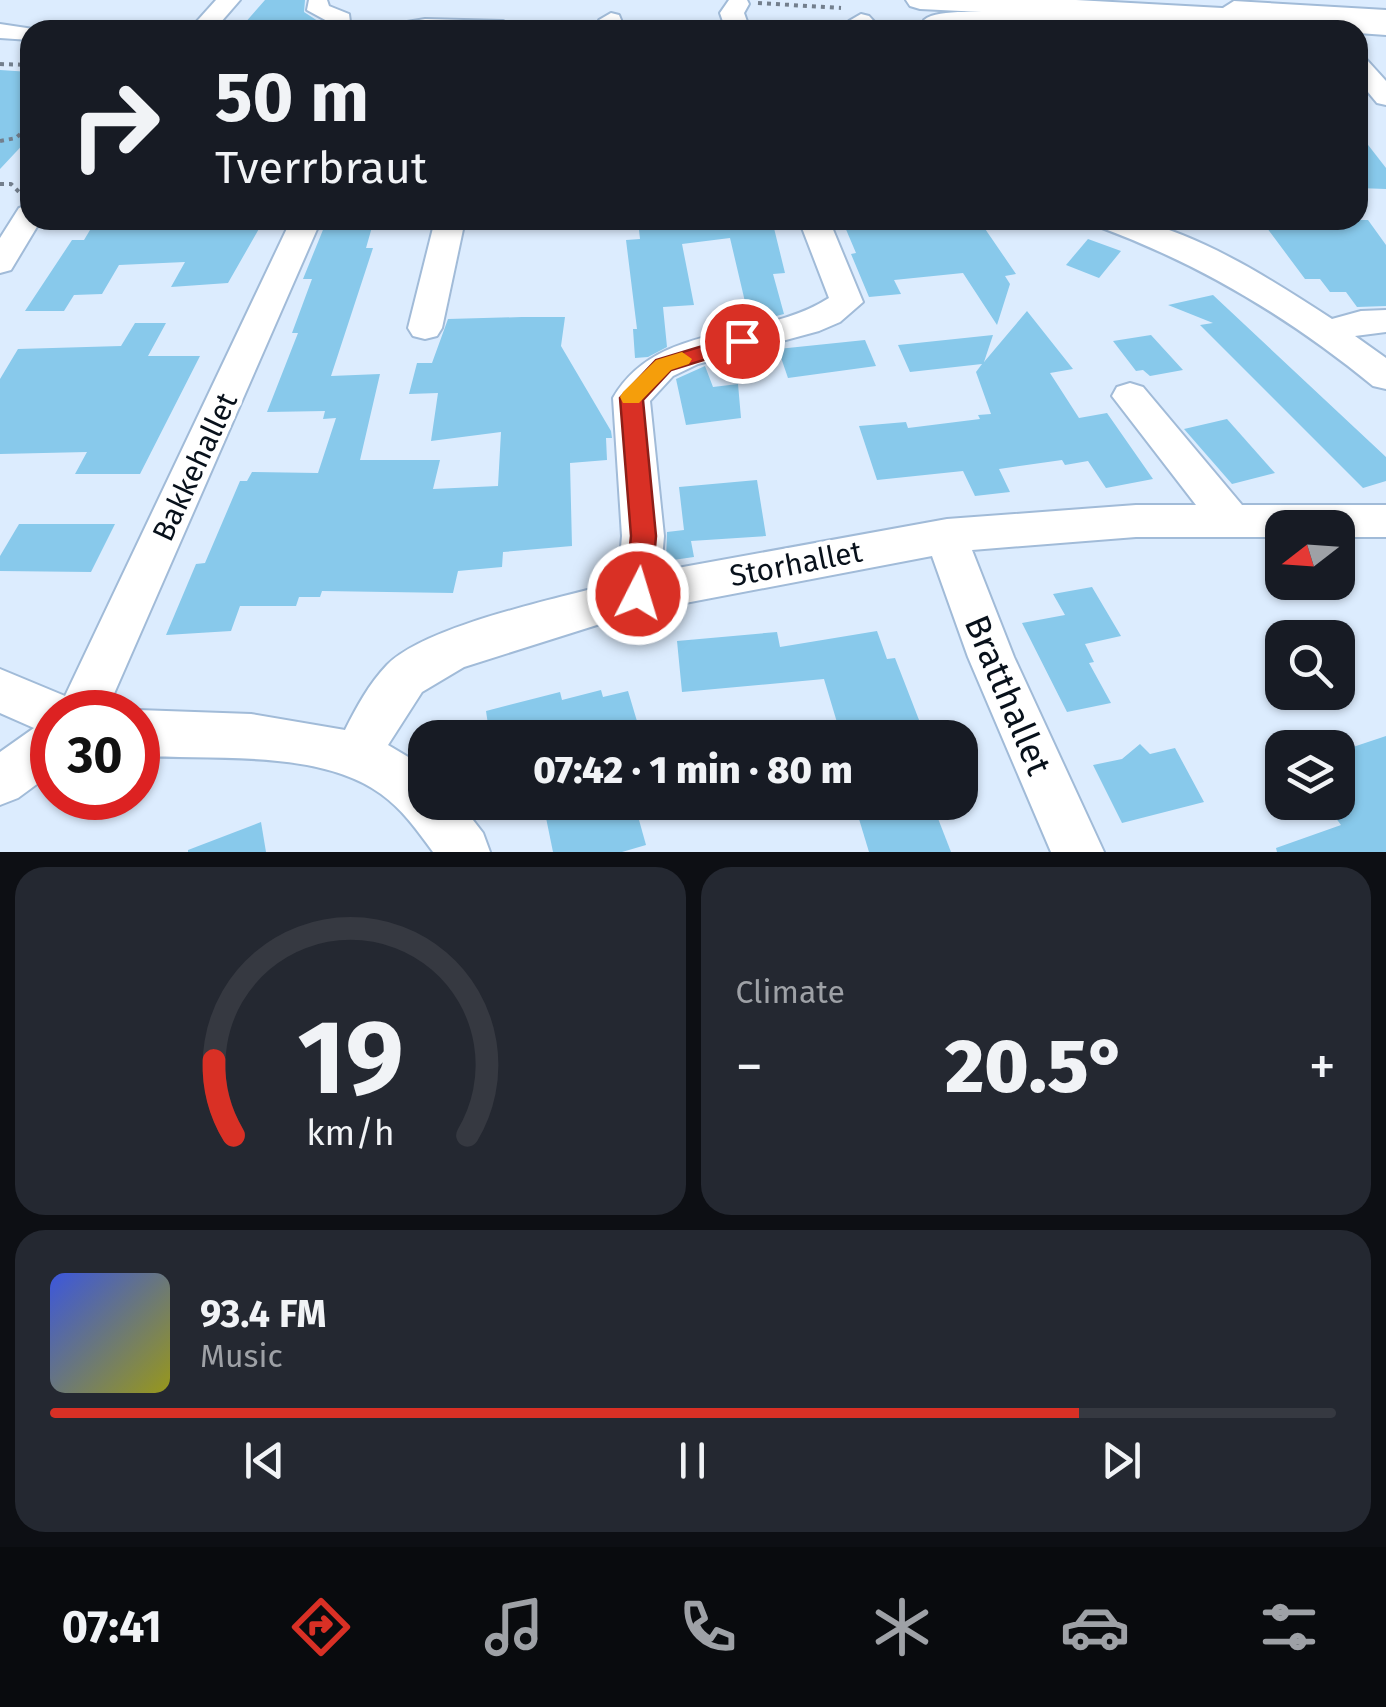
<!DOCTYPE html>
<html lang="en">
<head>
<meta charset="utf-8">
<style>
	:root { --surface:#171b24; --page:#242831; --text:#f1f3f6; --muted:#9ea1a6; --line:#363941; --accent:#d93025 }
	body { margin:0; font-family:"Fira Sans",sans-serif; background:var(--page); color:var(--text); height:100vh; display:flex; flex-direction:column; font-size:38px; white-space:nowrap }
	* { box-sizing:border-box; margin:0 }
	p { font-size:32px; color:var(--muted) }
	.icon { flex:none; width:55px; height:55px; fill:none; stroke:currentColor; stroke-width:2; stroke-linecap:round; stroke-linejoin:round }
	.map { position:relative; height:852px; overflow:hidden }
	.details { display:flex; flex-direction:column; gap:15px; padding:15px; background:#0d0f14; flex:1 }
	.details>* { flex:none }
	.hud { position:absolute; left:20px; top:20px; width:1348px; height:210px; border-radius:30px; box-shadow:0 2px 8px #0004; background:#171b24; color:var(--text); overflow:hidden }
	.needle { width:65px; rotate:253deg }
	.controls { position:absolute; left:1265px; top:510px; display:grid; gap:20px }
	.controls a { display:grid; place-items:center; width:90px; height:90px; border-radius:20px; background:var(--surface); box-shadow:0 2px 8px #0004; font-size:50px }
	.speed { position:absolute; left:30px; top:690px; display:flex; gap:20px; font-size:50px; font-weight:700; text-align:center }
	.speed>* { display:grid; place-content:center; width:130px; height:130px; border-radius:50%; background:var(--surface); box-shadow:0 2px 8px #0004; line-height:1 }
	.speed .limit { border:15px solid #d22; background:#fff; color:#111 }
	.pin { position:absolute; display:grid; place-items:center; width:85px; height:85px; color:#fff; margin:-42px; border:5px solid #fff; border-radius:50%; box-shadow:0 2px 10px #0007 }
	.me { position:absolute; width:110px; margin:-55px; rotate:5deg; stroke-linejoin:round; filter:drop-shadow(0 0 8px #0008) }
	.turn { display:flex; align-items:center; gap:35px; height:210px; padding:0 30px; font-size:45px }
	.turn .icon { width:130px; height:130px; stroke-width:2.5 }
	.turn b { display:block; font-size:70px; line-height:85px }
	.big { font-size:75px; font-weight:800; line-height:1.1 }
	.details .card { flex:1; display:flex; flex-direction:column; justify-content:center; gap:15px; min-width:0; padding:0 35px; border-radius:30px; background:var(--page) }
	.details .dial { align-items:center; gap:0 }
	.dial svg { height:260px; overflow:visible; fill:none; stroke:var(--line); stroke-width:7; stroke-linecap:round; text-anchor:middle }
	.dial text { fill:var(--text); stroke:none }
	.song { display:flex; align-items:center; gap:30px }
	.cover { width:120px; height:120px; border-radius:15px; background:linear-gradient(135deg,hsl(230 70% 55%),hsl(60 70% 35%)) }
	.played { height:10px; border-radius:5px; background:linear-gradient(90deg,var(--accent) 80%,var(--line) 80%) }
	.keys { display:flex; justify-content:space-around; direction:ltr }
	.heat { display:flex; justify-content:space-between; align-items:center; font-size:55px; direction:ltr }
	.details .tiles { flex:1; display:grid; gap:15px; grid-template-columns:1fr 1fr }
	.card:last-child { grid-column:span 2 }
	.trip { position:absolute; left:408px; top:720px; width:570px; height:100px; border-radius:30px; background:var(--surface); box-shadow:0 2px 8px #0004; font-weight:800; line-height:100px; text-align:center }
	.tabs { display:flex; height:160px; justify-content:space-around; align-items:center; background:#090b0e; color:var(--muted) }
	.tabs .icon { width:70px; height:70px }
	.tabs .current { color:var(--accent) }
	.tabs b { font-size:45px; color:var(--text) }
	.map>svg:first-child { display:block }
	.building { fill:#88c9eb }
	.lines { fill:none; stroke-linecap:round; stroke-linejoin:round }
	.minor-casing { stroke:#a1bbd8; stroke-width:4 }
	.major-casing { stroke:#a1bbd8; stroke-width:4 }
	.path { stroke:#737f8d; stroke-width:4; stroke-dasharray:4 5; stroke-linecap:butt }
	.minor { fill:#fff; fill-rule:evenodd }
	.major { fill:#fff; fill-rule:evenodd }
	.route { fill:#d93025; stroke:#8d1f18; stroke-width:2.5 }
	.slow { fill:#f59e0b }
	.labels { text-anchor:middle; stroke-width:10; stroke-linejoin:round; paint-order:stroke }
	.street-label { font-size:30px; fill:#08111b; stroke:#fff }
	.near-street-label { font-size:35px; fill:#08111b; stroke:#fff }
</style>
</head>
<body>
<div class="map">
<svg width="1386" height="852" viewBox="0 0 1386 852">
	<rect width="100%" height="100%" fill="#dcecfe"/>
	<g class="building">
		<path d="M265 0H305L304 12 324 25 244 24Z"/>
		<path d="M0 70 30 72V137L0 169Z"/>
		<path d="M1358 132 1386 168V189L1358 188Z"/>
		<path d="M96 220H264L228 283 171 287 185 262 119 265 102 294 74 295 64 311H25L72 240H84Z"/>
		<path d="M327 220H374L366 248H373L331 376 380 374 360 460H440L433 489 498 486 501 432 431 441 438 393 409 394 417 363H432L448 319 522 317H565L561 346 611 431 612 438H606L607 460 570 463 572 546 503 552 502 567 458 571 453 593 322 591 320 597H299L296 606H240L231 631 166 635 196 564 205 563 240 481H247L252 472 318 473 336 418 323 419 325 411 267 412 298 333H292L312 279H303Z"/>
		<path d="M638 220H772L785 273 773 274 784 314 750 323 730 238 682 244 694 305 663 307 667 347 648 357 635 358 633 329H637L626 240 640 239Z"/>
		<path d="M842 220H979L1016 274 1005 276 1010 284 997 325 963 273 894 280 901 294 869 297 851 254 856 253Z"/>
		<path d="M1261 220H1368L1386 245V306L1357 307 1346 292H1330L1320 279H1305Z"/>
		<path d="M1088 239 1121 251 1099 278 1066 265Z"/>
		<path d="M1213 295 1386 457V481L1363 488 1200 325 1213 323 1168 305Z"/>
		<path d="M1027 311 1073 369 1050 373 1079 418 1107 413 1153 479 1106 488 1088 461 1065 465 1062 460 999 469 1010 492 975 496 963 471 877 480 859 426 906 422 908 428 980 419 978 415 991 414 976 372 982 364 910 372 898 345 993 335 984 362Z"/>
		<path d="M135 323H166L148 356H200L140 474H75L87 452 0 454V379L18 349 121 346Z"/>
		<path d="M1151 335 1183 370 1150 376 1143 370 1136 371 1113 341Z"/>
		<path d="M865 340 876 366 788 378 778 349Z"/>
		<path d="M705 366 713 387 738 384 741 418 686 425 676 379Z"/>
		<path d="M1227 419 1275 473 1232 484 1184 429Z"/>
		<path d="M757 480 766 536 691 541 694 557 666 561 667 532 684 530 679 487Z"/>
		<path d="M19 524H115L91 572 0 571V556Z"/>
		<path d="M1092 587 1121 636 1085 644 1094 662 1089 663 1111 703 1067 712 1022 623 1065 615 1053 594Z"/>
		<path d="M877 631 887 659 895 658 926 738H886L880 722 839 729 824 679 682 692 677 641 777 632 780 647Z"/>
		<path d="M601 690 603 697 628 691 642 738H490L486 711 560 692 562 700Z"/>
		<path d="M1386 736V852H1277L1276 848 1341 825 1324 802H1338V752Z"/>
		<path d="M1140 744 1150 754 1175 748 1204 802 1122 823 1093 765 1122 759Z"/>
		<path d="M563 802H634L646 845 622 852H553L544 808Z"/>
		<path d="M932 803 951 852H869L859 819Z"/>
		<path d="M261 822 266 852H188V850Z"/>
	</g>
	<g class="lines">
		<defs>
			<g id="minor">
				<path d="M216 0H240L214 30H189Z"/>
				<path d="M309 0H327L329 6 349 14 351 30H327L329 22 307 10Z"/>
				<path d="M729 0H747L749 4 744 13 750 30H726L720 13Z"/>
				<path d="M1234 1 1386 10V24L1226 13 1223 8Z"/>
				<path d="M1010 9 1267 23 1279 30H1138L1012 23 1007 25V30C990 30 937 31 924 20 939 7 987 15 1010 9Z"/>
				<path d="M611 13 619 15 625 30H601L599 20Z"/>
				<path d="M861 14 869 16 882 30H857L849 21Z"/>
				<path d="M425 19 503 21 515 28 385 30 389 25Z"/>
				<path d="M0 24 40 30H30V40L0 38Z"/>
				<path d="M1358 58 1367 60 1386 81V105L1377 103 1358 80Z"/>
				<path d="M30 205V220H41L11 270 0 273V238L19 208Z"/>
				<path d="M291 220H321L106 712H52V773L18 798 0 805V752L34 728 0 713V669L65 696Z"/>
				<path d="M435 220H465L442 328 437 336 425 339 413 336 408 328Z"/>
				<path d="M799 220H829L863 302 840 322 819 331 698 364 673 376 650 401 664 536 661 571 947 519 1136 505H1196L1112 396 1117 387 1130 383 1143 387 1242 505H1386V537H1338V528H1282V537H1136L972 550 1014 657 1104 852H1051L968 657 932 556 638 612 464 667 422 692 388 745 425 767V802H459L483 833 490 852H433C417 830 403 810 381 794 319 749 211 760 138 756V712H132L138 710 251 714 345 730C357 706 369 684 387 665 426 625 561 598 618 582L622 536 613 398C658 320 761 342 829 298Z"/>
				<path d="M1093 220C1108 220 1125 218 1139 221 1204 236 1277 283 1332 319L1361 311 1386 310V332L1355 336 1386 358V389L1373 386C1289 317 1200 264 1097 226Z"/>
			</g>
			<path id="major" d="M906 0H1076L1386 17V35L1358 33V30L920 9 910 6Z"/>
		</defs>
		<use href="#minor" class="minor-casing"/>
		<use href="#major" class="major-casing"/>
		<g class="path">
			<path d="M758 3 841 8"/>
			<path d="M0 64 30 65"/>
			<path d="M0 141 16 138 30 125"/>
			<path d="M0 184H11L21 194"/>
		</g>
		<use href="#minor" class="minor"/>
		<use href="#major" class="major"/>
	</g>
	<path class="route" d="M742 334 749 336 752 341 749 346 671 370 643 400 656 536 651 594 647 602 638 605 628 602 625 594 631 536 620 398 656 360Z"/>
	<path class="slow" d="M682 352 692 359 689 364 671 370 639 403H623L620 397 623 392 656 360Z"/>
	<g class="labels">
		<g class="street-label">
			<text transform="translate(195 467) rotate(-65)" y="10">Bakkehallet</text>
			<text transform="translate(796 564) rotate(-11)" y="10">Storhallet</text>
		</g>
		<g class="near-street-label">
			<text transform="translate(1008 695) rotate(67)" y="12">Bratthallet</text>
		</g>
	</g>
</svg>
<div class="controls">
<a><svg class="needle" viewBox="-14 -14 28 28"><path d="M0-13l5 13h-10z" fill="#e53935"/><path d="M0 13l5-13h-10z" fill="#9ea1a6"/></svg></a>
<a><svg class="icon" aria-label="search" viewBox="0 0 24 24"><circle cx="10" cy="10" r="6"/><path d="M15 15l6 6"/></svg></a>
<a><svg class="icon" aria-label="layers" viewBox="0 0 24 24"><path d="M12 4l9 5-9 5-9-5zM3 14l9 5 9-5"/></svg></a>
</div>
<div class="speed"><div class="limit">30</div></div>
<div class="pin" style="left:742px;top:341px;background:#d93025"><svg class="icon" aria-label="arrive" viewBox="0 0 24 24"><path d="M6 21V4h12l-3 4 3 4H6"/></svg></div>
<svg class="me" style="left:638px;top:594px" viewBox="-20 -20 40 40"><circle r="17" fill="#d93025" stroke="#fff" stroke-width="3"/><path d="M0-11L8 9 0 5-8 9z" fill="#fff"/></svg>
<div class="trip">07:42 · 1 min · 80 m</div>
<div class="hud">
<div class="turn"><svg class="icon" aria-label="right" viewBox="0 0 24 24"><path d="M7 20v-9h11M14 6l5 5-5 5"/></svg><div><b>50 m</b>Tverrbraut</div></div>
</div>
</div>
<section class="details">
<div class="tiles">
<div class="card dial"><svg viewBox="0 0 100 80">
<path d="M14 69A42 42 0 1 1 86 69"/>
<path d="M14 69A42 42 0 0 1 8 46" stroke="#d93025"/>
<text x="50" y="56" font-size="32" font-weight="700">19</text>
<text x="50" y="72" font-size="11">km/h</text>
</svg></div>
<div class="card"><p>Climate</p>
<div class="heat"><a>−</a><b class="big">20.5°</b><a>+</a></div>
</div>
<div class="card">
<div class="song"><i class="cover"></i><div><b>93.4 FM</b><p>Music</p></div></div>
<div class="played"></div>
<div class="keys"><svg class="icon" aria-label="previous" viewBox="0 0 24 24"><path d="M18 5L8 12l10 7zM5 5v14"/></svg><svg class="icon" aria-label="pause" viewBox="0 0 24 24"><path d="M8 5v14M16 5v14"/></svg><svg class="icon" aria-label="next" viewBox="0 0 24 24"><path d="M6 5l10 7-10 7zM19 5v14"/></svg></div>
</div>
</div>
</section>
<nav class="tabs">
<b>07:41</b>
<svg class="icon current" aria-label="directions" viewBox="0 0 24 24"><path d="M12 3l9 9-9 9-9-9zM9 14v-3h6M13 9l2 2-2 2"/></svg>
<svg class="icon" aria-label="music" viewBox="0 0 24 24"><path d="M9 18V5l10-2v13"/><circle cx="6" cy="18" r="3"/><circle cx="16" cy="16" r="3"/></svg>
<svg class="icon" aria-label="phone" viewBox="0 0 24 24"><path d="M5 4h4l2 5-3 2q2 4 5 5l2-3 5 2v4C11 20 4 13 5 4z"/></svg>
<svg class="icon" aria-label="climate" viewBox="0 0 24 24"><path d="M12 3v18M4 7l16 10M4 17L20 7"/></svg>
<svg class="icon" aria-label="car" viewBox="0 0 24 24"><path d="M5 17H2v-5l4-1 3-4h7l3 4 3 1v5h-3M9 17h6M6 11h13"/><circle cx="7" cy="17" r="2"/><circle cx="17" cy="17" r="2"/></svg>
<svg class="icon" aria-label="filters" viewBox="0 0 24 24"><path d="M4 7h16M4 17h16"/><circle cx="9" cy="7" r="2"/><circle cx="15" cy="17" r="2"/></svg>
</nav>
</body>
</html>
